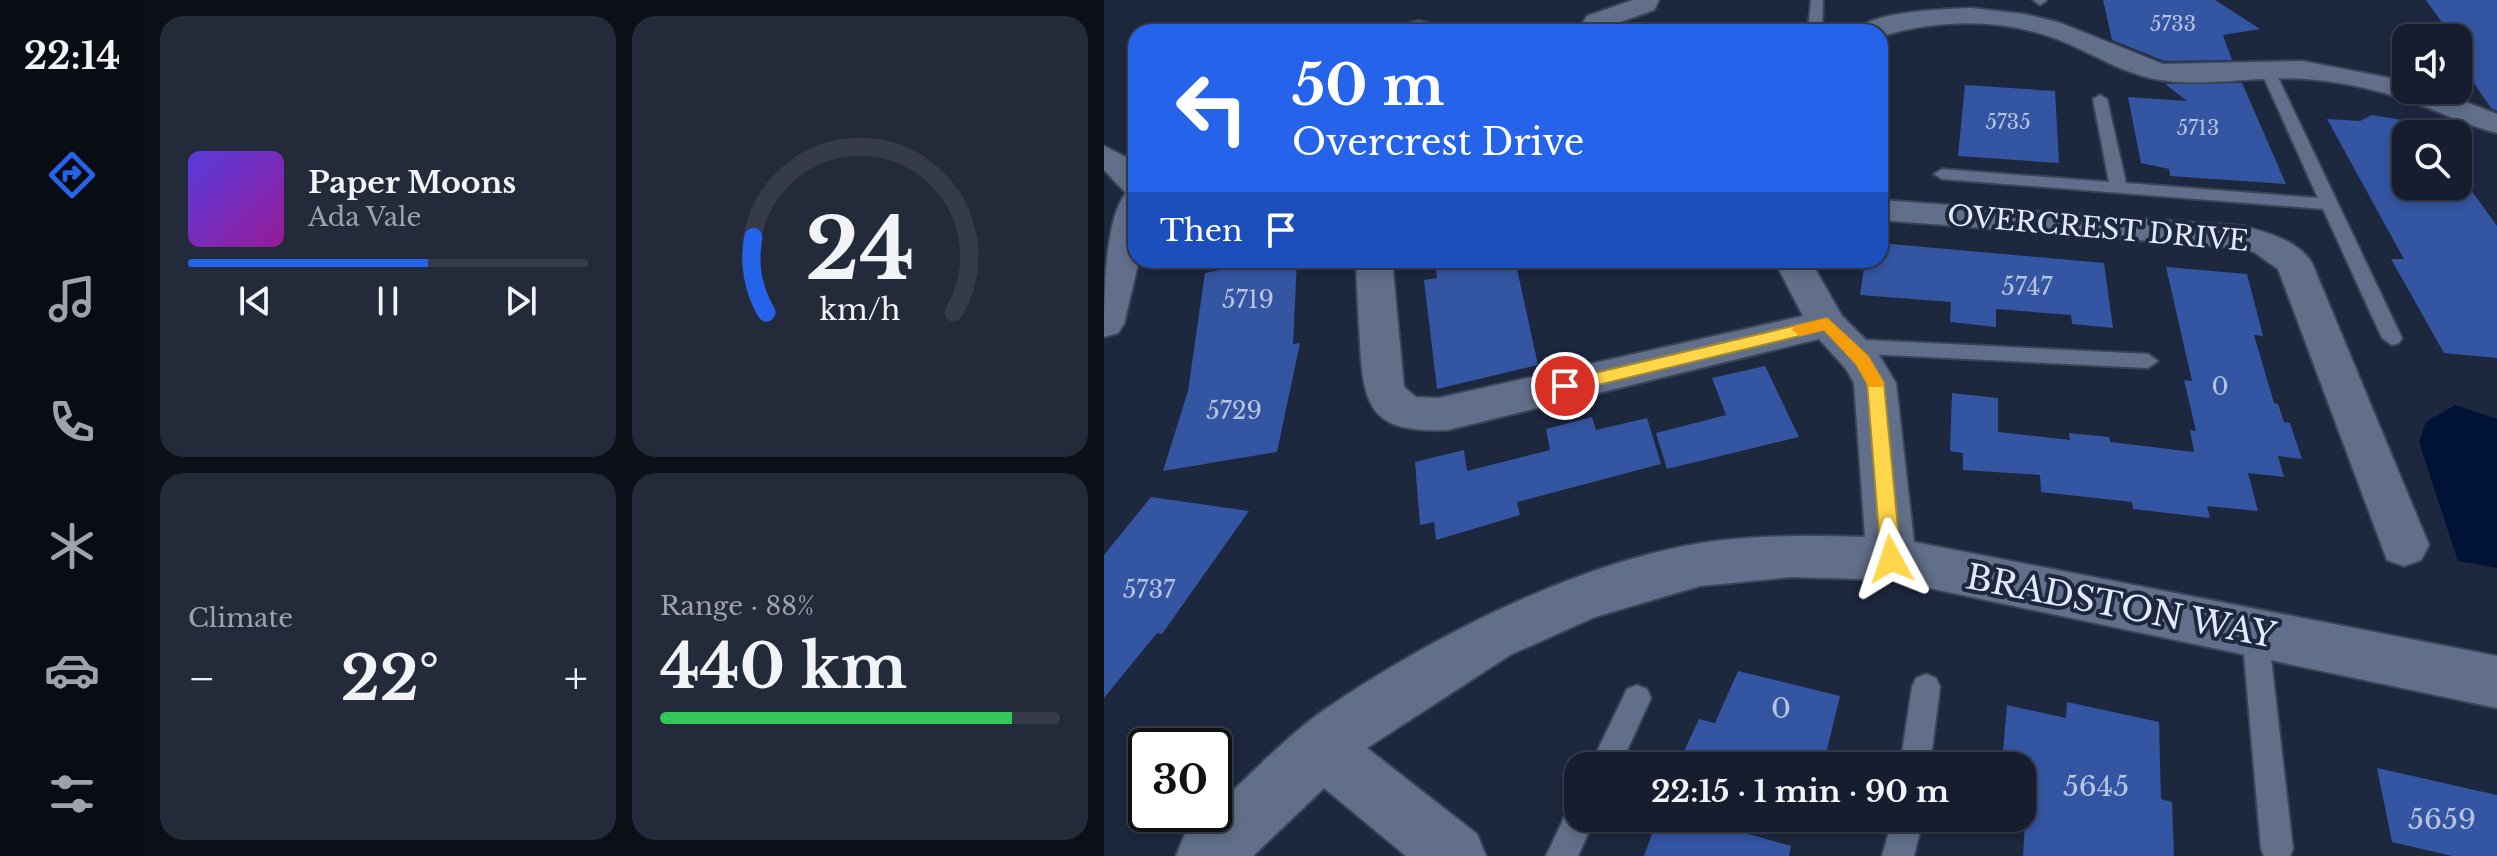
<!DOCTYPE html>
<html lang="en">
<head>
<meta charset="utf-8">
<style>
	:root { --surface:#161d2e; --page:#232a3a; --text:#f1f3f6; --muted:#9ea2aa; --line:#353b4a; --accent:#2563eb }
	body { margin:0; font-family:"Libre Baskerville",serif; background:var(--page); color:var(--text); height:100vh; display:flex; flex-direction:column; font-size:30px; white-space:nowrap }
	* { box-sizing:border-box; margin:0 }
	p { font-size:26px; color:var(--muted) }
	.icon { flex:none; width:44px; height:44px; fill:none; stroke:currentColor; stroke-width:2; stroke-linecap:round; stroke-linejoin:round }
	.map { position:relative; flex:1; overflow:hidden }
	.details { display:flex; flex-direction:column; gap:16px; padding:16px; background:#0c1019; width:960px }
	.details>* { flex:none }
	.guide { position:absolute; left:24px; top:24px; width:760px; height:244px; border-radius:24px; box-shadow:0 4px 12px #0003,0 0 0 2px var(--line); background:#2563eb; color:#fff; overflow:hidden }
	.tools { position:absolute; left:1288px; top:24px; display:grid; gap:16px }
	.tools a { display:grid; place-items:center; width:80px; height:80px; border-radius:16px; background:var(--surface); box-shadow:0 4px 12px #0003,0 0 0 2px var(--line); font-size:40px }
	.speed { position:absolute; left:24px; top:728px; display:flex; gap:16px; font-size:40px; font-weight:700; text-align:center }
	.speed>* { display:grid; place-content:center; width:104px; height:104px; border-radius:50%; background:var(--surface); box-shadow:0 4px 12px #0003,0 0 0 2px var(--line); line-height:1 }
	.speed .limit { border:4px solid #111; border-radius:12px; background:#fff; color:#111 }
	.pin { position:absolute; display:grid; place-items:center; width:68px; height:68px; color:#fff; margin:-34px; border:4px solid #fff; border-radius:50%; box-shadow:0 2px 8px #0007 }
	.me { position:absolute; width:88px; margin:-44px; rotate:355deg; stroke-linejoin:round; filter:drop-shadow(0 0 6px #0008) }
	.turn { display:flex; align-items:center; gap:28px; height:168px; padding:0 32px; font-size:36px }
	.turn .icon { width:104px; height:104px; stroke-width:2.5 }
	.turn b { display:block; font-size:56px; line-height:68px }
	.then { display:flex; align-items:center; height:76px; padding:0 32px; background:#0003; gap:16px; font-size:30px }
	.big { font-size:60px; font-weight:800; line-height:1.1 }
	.details .card { flex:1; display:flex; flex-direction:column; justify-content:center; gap:12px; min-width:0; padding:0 28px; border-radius:24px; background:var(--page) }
	.details .dial { align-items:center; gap:0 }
	.dial svg { height:208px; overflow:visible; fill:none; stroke:var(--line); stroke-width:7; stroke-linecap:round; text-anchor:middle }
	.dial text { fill:var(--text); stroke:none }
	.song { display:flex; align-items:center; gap:24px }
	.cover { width:96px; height:96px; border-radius:12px; background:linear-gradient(135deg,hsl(250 70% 55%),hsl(300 70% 35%)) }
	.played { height:8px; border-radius:4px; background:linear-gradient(90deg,var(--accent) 60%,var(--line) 60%) }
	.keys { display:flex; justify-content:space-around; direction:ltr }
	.heat { display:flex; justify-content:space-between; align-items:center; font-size:44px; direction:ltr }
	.charge { height:12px; border-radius:6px; background:linear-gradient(90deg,#34c759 88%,var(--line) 0) }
	.details .tiles { flex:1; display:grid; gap:16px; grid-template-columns:repeat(2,1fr) }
	.trip { position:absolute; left:460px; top:752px; width:472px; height:80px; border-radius:24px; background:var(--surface); box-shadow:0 4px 12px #0003,0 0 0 2px var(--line); font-weight:800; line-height:80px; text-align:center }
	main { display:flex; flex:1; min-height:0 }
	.tabs { display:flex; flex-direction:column; width:144px; justify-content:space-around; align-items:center; background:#090c12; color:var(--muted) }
	.tabs .icon { width:56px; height:56px }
	.tabs .selected { color:var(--accent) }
	.tabs b { font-size:36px; color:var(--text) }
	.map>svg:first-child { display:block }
	.water { fill:#001236 }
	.building { fill:#3455a1 }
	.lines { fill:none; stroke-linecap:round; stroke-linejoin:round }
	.lane-casing { stroke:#3b4457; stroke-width:4 }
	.street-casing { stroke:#3b4457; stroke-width:4 }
	.lane { fill:#616f8a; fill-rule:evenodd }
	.street { fill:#616f8a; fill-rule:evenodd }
	.route { fill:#ffd54a; stroke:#a68a30; stroke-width:2 }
	.slow { fill:#f59e0b }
	.labels { text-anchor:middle; stroke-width:8; stroke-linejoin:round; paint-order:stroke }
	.far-number-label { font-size:20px; fill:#b6c4e2 }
	.number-label { font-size:24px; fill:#b6c4e2 }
	.street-label { font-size:28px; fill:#e1e9f8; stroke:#1d273e }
	.near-number-label { font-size:28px; fill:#b6c4e2 }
	.near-street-label { font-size:34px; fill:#e1e9f8; stroke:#1d273e }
</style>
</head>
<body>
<main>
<nav class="tabs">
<b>22:14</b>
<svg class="icon selected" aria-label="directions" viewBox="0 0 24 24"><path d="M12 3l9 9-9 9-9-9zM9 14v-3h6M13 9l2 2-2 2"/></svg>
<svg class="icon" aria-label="music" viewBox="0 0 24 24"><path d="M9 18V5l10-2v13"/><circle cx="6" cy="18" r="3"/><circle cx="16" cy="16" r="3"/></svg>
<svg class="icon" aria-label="phone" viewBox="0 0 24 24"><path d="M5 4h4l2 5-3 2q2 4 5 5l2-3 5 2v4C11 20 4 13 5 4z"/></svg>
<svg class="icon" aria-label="climate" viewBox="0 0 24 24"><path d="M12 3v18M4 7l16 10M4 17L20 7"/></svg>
<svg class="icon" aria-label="car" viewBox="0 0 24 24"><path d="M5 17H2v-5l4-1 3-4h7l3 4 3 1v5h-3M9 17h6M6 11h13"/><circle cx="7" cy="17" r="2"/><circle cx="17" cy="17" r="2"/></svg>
<svg class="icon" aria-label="filters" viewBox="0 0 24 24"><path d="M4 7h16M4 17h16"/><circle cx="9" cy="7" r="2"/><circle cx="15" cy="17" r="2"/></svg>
</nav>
<section class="details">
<div class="tiles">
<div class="card">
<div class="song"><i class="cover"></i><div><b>Paper Moons</b><p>Ada Vale</p></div></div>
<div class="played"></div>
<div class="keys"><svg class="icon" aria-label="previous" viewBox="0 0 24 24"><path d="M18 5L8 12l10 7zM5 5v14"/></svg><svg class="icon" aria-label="pause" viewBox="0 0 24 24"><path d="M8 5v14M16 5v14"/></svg><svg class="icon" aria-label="next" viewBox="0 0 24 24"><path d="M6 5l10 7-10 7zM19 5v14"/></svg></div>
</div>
<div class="card dial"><svg viewBox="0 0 100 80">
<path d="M14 69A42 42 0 1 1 86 69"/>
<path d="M14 69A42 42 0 0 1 9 40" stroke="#2563eb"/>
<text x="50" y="56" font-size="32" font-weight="700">24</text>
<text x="50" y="72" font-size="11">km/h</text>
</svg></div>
<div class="card"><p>Climate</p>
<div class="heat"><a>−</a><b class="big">22°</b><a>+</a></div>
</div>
<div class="card"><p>Range · 88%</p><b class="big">440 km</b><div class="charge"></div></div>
</div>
</section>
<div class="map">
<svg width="1393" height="856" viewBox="0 0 1393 856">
	<rect width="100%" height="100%" fill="#1d273e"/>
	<path class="water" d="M1351 405 1393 419V568L1354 561 1315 442 1322 422Z"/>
	<g class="building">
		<path d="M999 0H1111L1156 29 1119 35 1128 60 1060 61 1008 40Z"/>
		<path d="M1322 0H1393V111L1387 108 1354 60V38H1349Z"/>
		<path d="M1138 83 1182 184 1066 176 1065 169 1037 163 1024 97 1083 101 1061 84Z"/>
		<path d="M861 85 951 91 955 163 854 156Z"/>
		<path d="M1268 115 1322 124 1329 134H1302V186H1354V172L1393 226V358L1340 353 1287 259H1300L1223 119 1256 121Z"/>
		<path d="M776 243 1000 263 1009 328 968 324 967 315 892 309V327L846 322 847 302 756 295 761 260H776Z"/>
		<path d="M147 260H193L189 344 196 343 173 452 59 471 84 391 101 273 146 264Z"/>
		<path d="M331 260H411L434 365 333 389 320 280 333 278Z"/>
		<path d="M1062 267 1143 274 1159 336 1150 335 1170 403 1174 404 1180 422 1186 423 1198 459 1174 456 1180 477 1144 473 1154 511 1103 506 1106 518 1029 509 1028 502 937 492 936 475 859 470V453L846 451 848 393 894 398V432L966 440 965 433 1005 437 1006 442 1090 452 1086 430 1092 431 1080 380 1088 381Z"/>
		<path d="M661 366 695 437 563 469 552 433 622 415 608 378Z"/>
		<path d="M488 417 492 430 543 418 557 464 413 502 416 515 332 540 330 522 316 525 311 462 360 450 363 471 446 450 442 429Z"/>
		<path d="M47 497 145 511 58 634 53 633 0 698V555Z"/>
		<path d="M634 671 736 696 719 766H573L595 719 611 723Z"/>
		<path d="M963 702 1055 722 1057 799 1068 802 1070 856H919L924 770 898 764 903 705 962 718Z"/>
		<path d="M1273 768 1393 795V856H1348L1288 842Z"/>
		<path d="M554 818H615L613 825 687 846 685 856H540Z"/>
	</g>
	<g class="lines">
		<defs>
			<g id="lane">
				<path d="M707 0H719L718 32H704Z"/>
				<path d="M929 0H942V1L936 5Z"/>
				<path d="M1163 65 1170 69 1298 338 1295 343 1288 345 1278 338 1219 209 838 179 830 174 838 169 1005 182 989 99 996 95 1003 99 1022 183 1214 198 1156 69Z"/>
				<path d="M742 339 1044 354 1054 361 1044 368 742 353 732 346Z"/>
				<path d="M1151 620 1160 623 1164 632 1189 849 1186 856H1160L1157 849 1138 632 1142 623Z"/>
				<path d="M822 674 832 678 836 687 826 766H796L808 687 812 678Z"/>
				<path d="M533 685 543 689 547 698 516 766H486L523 689Z"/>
				<path d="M474 804V818H491L474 856H442L465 807Z"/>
				<path d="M789 818H819L810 856H778Z"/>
			</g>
			<g id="street">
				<path d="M529 0H555L550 10 502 27 499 32H473L483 16Z"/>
				<path d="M867 8 920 14 954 22 1059 64 1198 61 1302 81V90H1330L1393 114V133C1360 125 1329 108 1296 98 1270 89 1241 83 1213 80 1159 73 1103 89 1050 79 1017 72 991 55 960 42 903 18 835 18 776 37V32H751C765 11 842 9 867 8Z"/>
				<path d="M315 21 324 23 329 32H303L306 23Z"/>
				<path d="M0 146 32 162V260H35L20 324 14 333 0 337C0 301 0 220 22 193L0 170Z"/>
				<path d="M776 200 1139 226C1165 233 1193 240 1208 263L1325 545 1317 560 1300 566 1283 560 1174 269 1150 252 1136 248 776 220Z"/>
				<path d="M252 260H288L300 387 312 397 334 398 699 316 670 260H706L738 316 772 350 792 383 810 542 1393 656V708L787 580 688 577 596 586 491 617 406 655 263 748 373 834 382 856H302L220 788 149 856H72L81 834 103 814H110V808C147 775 183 735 223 708 329 636 470 564 597 543 651 535 706 535 761 537L750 383 742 369 715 339 344 430C269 433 259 410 256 342 254 314 253 287 252 260Z"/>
			</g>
		</defs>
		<use href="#lane" class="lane-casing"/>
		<use href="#street" class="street-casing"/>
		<use href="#lane" class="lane"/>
		<use href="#street" class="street"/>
	</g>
	<path class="route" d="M723 318 764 356 780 383 797 559 787 567 777 559 763 383 752 364 720 330 461 393 452 386 461 380Z"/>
	<path class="slow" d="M723 318 764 356 780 383 778 387H765L752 364 720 330 696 336 688 330 690 326Z"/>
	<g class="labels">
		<g class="far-number-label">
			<text x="1069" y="31">5733</text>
			<text x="904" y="129">5735</text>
			<text x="1094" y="135">5713</text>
		</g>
		<g class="number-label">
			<text x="923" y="295">5747</text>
			<text x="144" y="308">5719</text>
			<text x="1116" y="395">0</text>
			<text x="130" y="419">5729</text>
			<text x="45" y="598">5737</text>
		</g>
		<g class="street-label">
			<text transform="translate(994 228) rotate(5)" y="10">OVERCREST DRIVE</text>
		</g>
		<g class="near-number-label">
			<text x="677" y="718">0</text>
			<text x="992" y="796">5645</text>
			<text x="1338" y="829">5659</text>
		</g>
		<g class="near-street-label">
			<text transform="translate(1017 606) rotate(11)" y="12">BRADSTON WAY</text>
		</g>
	</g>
</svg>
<div class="tools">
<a><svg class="icon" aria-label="sound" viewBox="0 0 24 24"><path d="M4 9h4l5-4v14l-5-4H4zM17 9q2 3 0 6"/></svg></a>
<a><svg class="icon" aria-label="search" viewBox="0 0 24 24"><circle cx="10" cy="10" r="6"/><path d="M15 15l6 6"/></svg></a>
</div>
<div class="speed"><div class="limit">30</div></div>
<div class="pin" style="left:461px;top:386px;background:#d93025"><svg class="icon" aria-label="arrive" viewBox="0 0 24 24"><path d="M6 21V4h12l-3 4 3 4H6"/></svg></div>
<svg class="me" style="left:787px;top:559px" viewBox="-20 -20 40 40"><path d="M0-17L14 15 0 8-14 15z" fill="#ffd54a" stroke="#fff" stroke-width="4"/></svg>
<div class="trip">22:15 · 1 min · 90 m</div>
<div class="guide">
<div class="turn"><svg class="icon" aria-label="left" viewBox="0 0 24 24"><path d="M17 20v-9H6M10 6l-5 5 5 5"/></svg><div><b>50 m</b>Overcrest Drive</div></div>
<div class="then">Then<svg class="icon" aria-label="arrive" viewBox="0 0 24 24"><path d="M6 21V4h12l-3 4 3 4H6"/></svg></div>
</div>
</div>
</main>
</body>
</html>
